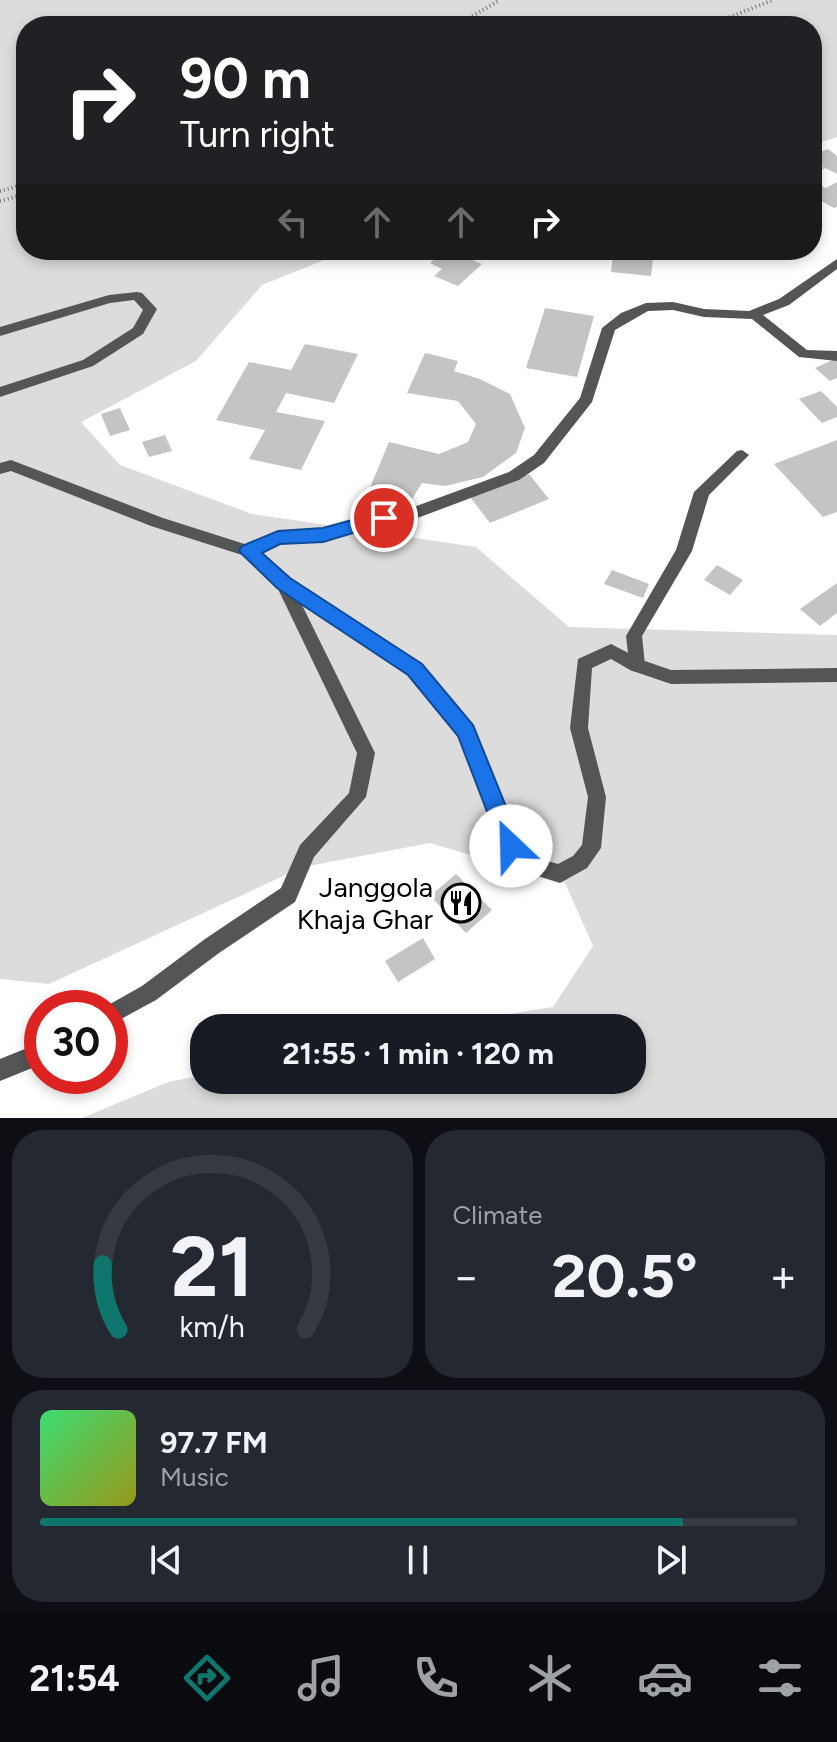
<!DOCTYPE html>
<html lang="en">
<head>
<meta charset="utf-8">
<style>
	:root { --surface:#171b24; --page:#242831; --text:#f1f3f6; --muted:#9ea1a6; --line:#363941; --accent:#0f766e }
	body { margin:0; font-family:Figtree,sans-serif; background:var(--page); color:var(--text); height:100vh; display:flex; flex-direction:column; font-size:30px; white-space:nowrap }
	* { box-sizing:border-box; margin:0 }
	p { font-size:26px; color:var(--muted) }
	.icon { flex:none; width:44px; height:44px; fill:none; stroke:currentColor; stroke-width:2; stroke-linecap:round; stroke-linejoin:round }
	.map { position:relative; height:1118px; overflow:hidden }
	.details { display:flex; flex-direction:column; gap:12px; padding:12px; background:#0d0f14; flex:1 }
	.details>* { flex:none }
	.top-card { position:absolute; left:16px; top:16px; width:806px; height:244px; border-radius:32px; box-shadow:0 4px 12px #0003; background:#202124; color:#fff; overflow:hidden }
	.speed { position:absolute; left:24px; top:990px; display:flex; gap:16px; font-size:40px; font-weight:700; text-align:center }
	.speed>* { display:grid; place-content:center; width:104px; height:104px; border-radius:50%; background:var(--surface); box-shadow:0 4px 12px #0003; line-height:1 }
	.speed .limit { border:12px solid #d22; background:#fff; color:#111 }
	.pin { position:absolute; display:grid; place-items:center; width:68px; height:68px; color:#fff; margin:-34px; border:4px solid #fff; border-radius:50%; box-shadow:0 2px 8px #0007 }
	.me { position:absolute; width:88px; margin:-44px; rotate:336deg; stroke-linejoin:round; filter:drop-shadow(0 0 6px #0008) }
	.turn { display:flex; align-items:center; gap:28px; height:168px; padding:0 32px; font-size:36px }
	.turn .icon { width:104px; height:104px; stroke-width:2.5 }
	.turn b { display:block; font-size:56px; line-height:68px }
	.lanes { display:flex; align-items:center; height:76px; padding:0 32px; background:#0003; justify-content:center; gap:40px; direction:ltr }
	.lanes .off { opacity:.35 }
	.big { font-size:60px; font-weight:700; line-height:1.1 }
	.details .tile { flex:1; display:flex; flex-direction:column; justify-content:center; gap:12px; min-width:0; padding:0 28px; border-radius:32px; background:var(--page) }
	.details .dial { align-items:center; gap:0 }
	.dial svg { height:208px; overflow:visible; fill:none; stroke:var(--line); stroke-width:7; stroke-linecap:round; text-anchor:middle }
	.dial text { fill:var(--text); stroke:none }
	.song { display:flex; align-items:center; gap:24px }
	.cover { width:96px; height:96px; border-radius:12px; background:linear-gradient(135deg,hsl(140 70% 55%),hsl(60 70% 35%)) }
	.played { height:8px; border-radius:4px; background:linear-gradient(90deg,var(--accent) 85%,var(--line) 85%) }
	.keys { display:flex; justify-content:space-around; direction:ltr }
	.heat { display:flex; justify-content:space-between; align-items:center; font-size:44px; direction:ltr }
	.details .tiles { flex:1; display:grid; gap:12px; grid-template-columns:1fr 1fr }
	.tile:last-child { grid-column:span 2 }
	.trip { position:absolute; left:190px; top:1014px; width:456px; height:80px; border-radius:32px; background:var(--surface); box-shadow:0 4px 12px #0003; font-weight:700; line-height:80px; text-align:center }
	.menu { display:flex; height:128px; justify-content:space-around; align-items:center; background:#090b0e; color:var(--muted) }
	.menu .icon { width:56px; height:56px }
	.menu .active { color:var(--accent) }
	.menu b { font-size:36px; color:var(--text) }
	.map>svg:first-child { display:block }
	.green { fill:#dcdcdc }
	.building { fill:#c4c4c4 }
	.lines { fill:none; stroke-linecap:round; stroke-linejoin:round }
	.path { stroke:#777; stroke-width:4; stroke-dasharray:1 3; stroke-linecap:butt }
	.service { fill:#555; fill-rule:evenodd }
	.minor { fill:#555; fill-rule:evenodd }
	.route { fill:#1a73e8; stroke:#114b97; stroke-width:2 }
	.labels { text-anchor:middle; stroke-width:7; stroke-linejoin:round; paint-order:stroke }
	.near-poi-label { font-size:28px; fill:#000; stroke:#fff; text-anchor:end }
</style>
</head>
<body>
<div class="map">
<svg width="837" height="1118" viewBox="0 0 837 1118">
	<rect width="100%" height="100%" fill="#fff"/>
	<path class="green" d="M0 0H837V137L812 145V26H26V250H349L262 285 196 361 81 422 120 465 252 514 476 547 569 627 837 635V1118H82L168 1082 204 1075V1080H632V1028H422L553 1007 593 946 565 883 430 843 303 867 49 984 0 979Z"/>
	<g class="building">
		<path d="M828 149 837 156V174L825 168 812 176V162L825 168 812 159V155Z"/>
		<path d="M812 181 826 188 837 182V207L834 208 812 196Z"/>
		<path d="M445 250H449L482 264 458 286 434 276 442 269 430 263Z"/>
		<path d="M613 255 653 259 651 276 611 272Z"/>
		<path d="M545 308 594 316 577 377 526 368Z"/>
		<path d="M305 344 358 354 334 403 286 393 276 412 325 421 301 470 249 459 265 430 216 420 249 362 291 370Z"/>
		<path d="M425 353 458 361 454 371 480 379 510 394 525 428 516 453 483 477 445 486 422 483 412 499 369 490 389 442 439 454 468 442 476 424 458 401 407 393Z"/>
		<path d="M837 358V378L830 381 815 368Z"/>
		<path d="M821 391 837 407V417L822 423 799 399Z"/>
		<path d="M120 408 130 430 110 436 101 414Z"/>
		<path d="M165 435 172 451 149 457 142 442Z"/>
		<path d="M837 440V512L823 517 774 464Z"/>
		<path d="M529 474 549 499 490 523 470 497Z"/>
		<path d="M717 565 743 580 730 595 704 580Z"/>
		<path d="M612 570 649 584 643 598 604 584Z"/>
		<path d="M837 583V613L820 626 800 609Z"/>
		<path d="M456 874 492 910 466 933 430 896Z"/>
		<path d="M423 938 435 959 398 982 385 961Z"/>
	</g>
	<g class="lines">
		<g class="path">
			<path d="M455 26 500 0"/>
			<path d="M707 26 773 0"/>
			<path d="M0 191 26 184"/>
			<path d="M0 201 26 194"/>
		</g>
		<g class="service">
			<path d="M837 259V269L789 305 763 315 807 350 837 351V361L799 357 752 319 704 317 673 310 648 311 615 330 592 402 544 463 519 480 412 520 384 524 323 541 280 543 248 557 240 551 242 547 278 531 323 529 384 512 411 508 509 472 534 455 580 398 602 328 621 313 646 303 673 302 704 309 749 311 779 299Z"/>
			<path d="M742 450 749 455 709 495 692 551 642 636 645 665 642 670 636 672 630 670 626 636 676 550 694 492 737 451Z"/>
		</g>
		<g class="minor">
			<path d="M137 292 142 293 157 309 143 334 93 366 0 397V387L83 360 133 328 143 310 134 300 110 303 0 336V327L109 295Z"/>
			<path d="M11 460 163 518 254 547 289 579 421 665 472 726 512 827 525 855 558 864 573 856 582 845 588 797 570 728 578 659 611 644 642 660 671 670 837 668V682L671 684 630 670 611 659 592 668 588 728 606 797 601 848 587 868 560 883 512 868 494 829 459 735 409 675 301 603 375 753 366 797 314 857 295 902 219 953 156 1000 110 1025V1008H103L142 986 205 939 281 888 300 845 349 793 357 753 277 587 242 555 151 526 11 471 0 474V463Z"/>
			<path d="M42 1042V1064L0 1081V1059Z"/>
		</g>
	</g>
	<path class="route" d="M384 511 390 513 393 518 390 522 323 542 280 544 262 553 290 578 422 664 473 725 522 846 519 853 511 856 503 853 458 736 408 675 277 588 239 551 242 546 278 531 323 528Z"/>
	<defs>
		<symbol id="restaurant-ring" viewBox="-11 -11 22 22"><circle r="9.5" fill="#fff" stroke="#000" stroke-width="1.5"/><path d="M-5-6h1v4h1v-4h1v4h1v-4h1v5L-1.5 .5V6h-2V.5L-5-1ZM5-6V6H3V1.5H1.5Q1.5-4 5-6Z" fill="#000"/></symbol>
	</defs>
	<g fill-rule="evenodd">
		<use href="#restaurant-ring" x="439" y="881" width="44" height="44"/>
	</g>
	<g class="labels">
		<g class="near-poi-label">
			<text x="433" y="897">Janggola<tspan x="433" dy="32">Khaja Ghar</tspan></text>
		</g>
	</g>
</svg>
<div class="speed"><div class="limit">30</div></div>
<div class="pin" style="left:384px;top:518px;background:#d93025"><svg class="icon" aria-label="arrive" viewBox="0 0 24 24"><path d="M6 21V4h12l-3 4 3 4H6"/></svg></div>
<svg class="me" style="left:511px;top:846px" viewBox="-20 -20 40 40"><circle r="19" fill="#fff"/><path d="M0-13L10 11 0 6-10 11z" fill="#1a73e8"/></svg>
<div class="trip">21:55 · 1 min · 120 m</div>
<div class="top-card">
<div class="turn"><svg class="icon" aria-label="right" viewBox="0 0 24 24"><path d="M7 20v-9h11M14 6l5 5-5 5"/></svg><div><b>90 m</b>Turn right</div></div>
<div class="lanes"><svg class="icon off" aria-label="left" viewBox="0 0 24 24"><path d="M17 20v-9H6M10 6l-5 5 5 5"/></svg><svg class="icon off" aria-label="ahead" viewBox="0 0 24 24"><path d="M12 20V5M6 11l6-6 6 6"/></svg><svg class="icon off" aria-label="ahead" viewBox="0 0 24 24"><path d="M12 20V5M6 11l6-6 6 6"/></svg><svg class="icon" aria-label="right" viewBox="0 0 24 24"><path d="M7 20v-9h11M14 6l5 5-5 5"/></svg></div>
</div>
</div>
<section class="details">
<div class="tiles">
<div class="tile dial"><svg viewBox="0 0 100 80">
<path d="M14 69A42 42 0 1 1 86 69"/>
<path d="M14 69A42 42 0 0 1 8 44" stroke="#0f766e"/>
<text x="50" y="56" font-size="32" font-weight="700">21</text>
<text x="50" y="72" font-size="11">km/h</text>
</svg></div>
<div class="tile"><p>Climate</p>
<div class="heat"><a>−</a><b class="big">20.5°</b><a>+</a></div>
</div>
<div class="tile">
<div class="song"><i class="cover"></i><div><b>97.7 FM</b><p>Music</p></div></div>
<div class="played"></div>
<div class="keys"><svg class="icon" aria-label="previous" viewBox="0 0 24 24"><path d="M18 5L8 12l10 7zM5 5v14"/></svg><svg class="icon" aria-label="pause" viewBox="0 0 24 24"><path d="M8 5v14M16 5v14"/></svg><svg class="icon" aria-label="next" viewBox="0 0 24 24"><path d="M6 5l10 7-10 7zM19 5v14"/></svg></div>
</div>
</div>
</section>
<nav class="menu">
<b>21:54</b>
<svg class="icon active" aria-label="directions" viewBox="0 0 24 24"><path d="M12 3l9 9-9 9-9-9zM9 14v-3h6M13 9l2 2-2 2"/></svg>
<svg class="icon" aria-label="music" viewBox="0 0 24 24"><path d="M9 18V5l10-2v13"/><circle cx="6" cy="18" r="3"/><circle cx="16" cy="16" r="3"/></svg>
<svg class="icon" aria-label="phone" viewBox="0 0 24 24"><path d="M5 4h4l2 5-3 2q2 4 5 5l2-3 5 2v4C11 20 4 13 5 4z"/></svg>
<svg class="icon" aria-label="climate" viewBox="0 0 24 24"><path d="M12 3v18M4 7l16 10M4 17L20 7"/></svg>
<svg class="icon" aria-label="car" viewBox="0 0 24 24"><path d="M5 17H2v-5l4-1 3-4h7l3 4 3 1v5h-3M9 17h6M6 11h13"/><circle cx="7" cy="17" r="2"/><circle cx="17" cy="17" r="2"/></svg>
<svg class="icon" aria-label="filters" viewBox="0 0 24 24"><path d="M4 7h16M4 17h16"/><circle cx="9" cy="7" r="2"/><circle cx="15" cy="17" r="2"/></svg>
</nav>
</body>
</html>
